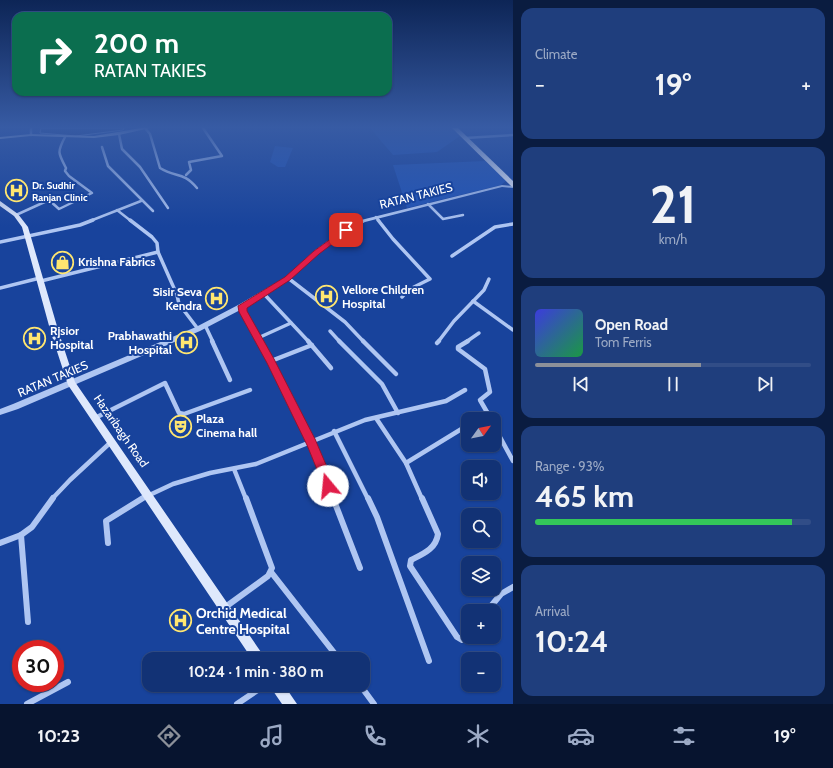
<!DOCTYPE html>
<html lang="en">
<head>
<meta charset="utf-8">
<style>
	:root { --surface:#123275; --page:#1f3e7d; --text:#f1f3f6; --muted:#9caac5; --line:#314d87; --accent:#8c9099 }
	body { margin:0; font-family:Cabin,sans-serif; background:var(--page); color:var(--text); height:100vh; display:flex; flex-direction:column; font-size:15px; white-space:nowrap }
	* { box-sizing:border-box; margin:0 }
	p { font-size:13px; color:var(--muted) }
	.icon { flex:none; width:22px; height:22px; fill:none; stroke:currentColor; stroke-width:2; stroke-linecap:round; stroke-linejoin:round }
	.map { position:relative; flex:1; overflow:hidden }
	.sheet { display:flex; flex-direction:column; gap:8px; padding:8px; background:#0a1c40; width:320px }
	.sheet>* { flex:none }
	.hud { position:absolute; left:12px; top:12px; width:380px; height:84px; border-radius:12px; box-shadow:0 1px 3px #0004,0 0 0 1px var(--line); background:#0b6e4f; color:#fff; overflow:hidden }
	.needle { width:26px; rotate:57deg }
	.fabs { position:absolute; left:461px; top:412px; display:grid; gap:8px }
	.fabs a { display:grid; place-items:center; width:40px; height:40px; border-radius:8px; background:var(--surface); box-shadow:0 1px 3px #0004,0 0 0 1px var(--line); font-size:20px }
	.speed { position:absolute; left:12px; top:640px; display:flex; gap:8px; font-size:20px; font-weight:700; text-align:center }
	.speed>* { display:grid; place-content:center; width:52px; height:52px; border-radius:50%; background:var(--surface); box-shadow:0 1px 3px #0004,0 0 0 1px var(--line); line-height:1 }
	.speed .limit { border:6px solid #d22; background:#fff; color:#111 }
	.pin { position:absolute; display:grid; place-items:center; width:34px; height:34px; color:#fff; margin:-17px; border-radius:8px; box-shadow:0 2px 6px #0006 }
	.me { position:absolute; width:44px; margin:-22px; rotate:343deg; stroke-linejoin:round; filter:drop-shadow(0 0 3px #0008) }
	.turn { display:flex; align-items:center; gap:14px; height:84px; padding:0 16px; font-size:18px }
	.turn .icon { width:52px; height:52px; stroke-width:2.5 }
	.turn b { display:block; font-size:28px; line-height:34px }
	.big { font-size:30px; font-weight:700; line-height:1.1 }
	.sheet .card { flex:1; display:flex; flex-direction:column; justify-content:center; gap:6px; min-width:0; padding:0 14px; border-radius:12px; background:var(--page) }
	.sheet .dial { align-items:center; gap:0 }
	.dial b { font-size:52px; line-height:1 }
	.song { display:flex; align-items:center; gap:12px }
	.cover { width:48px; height:48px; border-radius:6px; background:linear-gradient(135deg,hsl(240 70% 55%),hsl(140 70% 35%)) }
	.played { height:4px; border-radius:2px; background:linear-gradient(90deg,var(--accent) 60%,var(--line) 60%) }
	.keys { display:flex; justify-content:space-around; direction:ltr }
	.heat { display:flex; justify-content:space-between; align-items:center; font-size:22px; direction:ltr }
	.charge { height:6px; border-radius:3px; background:linear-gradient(90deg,#34c759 93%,var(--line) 0) }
	.trip { position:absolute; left:142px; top:652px; width:228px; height:40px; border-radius:12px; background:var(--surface); box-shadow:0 1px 3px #0004,0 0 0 1px var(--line); font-weight:700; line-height:40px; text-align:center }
	.menu { display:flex; height:64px; justify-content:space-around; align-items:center; background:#07142f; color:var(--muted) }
	.menu .icon { width:28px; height:28px }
	.menu .selected { color:var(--accent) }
	.menu b { font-size:18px; color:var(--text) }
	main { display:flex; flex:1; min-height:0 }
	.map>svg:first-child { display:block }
	.green { fill:#2053b6 }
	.water { fill:#10317a; stroke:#a2bff4 }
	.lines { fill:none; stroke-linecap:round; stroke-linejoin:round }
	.minor-far3 { stroke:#afc6f2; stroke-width:2.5 }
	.minor-far2 { stroke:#afc6f2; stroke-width:3.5 }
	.minor-far1 { stroke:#afc6f2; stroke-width:4.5 }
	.minor { stroke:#afc6f2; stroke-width:6 }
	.tertiary { fill:#afc6f2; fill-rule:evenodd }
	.secondary { fill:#dee8fc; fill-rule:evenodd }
	.primary { fill:#fafbff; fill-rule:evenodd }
	.route { fill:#e11d48; stroke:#92132f }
	.labels { text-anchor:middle; stroke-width:4; stroke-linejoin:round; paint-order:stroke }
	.far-poi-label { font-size:10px; font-weight:bold; fill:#fff; stroke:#18439c; text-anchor:start }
	.street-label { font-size:12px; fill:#fff; stroke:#18439c }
	.poi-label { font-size:12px; font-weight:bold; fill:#fff; stroke:#18439c; text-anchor:start }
	.near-poi-label { font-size:14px; font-weight:bold; fill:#fff; stroke:#18439c; text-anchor:start }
</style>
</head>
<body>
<main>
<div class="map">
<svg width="513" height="704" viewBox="0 0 513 704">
	<rect width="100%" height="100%" fill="#18439c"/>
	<g class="green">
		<path d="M370 128H452L460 136 437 152 393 155Z"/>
		<path d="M275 146 293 148 285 167H278L270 162Z"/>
		<path d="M485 161 507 180 501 185 407 208 393 165Z"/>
	</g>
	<path class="water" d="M41 128H124L123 130 76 136 40 133Z"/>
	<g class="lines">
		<g class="minor-far3">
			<path d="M31 128V135"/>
			<path d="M145 128 150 134 160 168C176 178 183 171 197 188"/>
			<path d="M119 134 122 149 140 167 168 208"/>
			<path d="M465 138 513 135"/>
			<path d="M102 147 108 166 153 211"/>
			<path d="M186 175 191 170 189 162 222 156 203 128"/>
			<path d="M428 204 443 219 463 215"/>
			<path d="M117 210 131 221"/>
			<path d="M16 215 49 200 59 209 92 193 69 176 65 171 66 168C58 153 57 152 65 137"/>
			<path d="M376 217 379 221"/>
			<path d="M90 221 141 201"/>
		</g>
		<g class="minor-far2">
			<path d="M130 220 152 237 157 243 158 252 177 295 179 304 198 329"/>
			<path d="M378 220 393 239 430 279 408 290 402 297"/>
			<path d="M0 242 80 225 93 220"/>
			<path d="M452 256 495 227 513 224"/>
			<path d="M288 278 345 322 364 342"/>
			<path d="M41 281 158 252"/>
			<path d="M0 288 40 278"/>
			<path d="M264 294 309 342"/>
			<path d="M473 301 513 330"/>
			<path d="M242 306 243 312 260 342"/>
			<path d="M205 325 213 342"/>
			<path d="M330 331 340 342"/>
			<path d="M258 338 291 323"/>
			<path d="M438 342 454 321 484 290 489 279"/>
			<path d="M466 342 479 333"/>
		</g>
		<g class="minor-far1">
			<path d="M212 341 230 380"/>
			<path d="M259 341C288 391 314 444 333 499"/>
			<path d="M308 341 331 368"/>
			<path d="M339 341 382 384 398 413"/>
			<path d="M363 341 396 374"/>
			<path d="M468 341 458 347V349L485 369 490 392 480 400 491 419"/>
			<path d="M437 343 439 341"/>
			<path d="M271 361 312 345"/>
			<path d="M95 418 165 383 179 413 184 414 250 390"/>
			<path d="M376 418 406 463 422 499"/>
			<path d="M478 419 488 413"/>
			<path d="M494 426 513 461"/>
			<path d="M334 431 368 499"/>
			<path d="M406 463 468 425"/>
			<path d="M234 469 246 499"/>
			<path d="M52 499 70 480 111 442"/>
			<path d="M141 499 173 484 210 473 256 464 365 420 446 401 465 390"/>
		</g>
		<g class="minor">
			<path d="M333 498 360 568"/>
			<path d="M368 498 377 517 429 661"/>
			<path d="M422 498 438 534C436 549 423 554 411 560L410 566 457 637 462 640 468 634"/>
			<path d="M21 535 28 622"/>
			<path d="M0 543 21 535 32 527 53 498"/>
			<path d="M108 543 106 521 143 498"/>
			<path d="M271 572 339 659"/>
			<path d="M224 608 268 576 272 568 246 498"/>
			<path d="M487 611 501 594 513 587"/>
			<path d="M360 685 374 704"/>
			<path d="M27 704 68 682"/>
			<path d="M237 704 265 685"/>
		</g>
		<path class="tertiary" d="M502 185 513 186V188L502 187 365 222 348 231 318 253 290 279 244 308 200 331 18 409 0 415V409L13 404 196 327 240 304 286 277 314 251 344 229 361 220Z"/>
		<g class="secondary">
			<path d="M141 128H150L119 135 94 138 31 136 0 139V137L31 134 94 136Z"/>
			<path d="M0 201 18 214 28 227 59 333 75 382 263 655 265 659H252L68 385 51 333 22 227 14 216 0 206Z"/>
			<path d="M269 685H284L297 704H282Z"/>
		</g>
		<path class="primary" d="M452 128H458L513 181V187L511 186Z"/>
	</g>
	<linearGradient id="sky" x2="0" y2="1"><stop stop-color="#0d2556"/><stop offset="0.56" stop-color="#375ba4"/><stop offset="1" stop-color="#375ba4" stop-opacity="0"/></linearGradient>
	<rect width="513" height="227" fill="url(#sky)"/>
	<path class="route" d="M346 228 349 230 348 232 319 254 290 280 247 308V311L274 359 315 439 327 467 333 486 332 490 328 491 324 490 316 467 307 445 267 363 239 312 238 306 285 277 314 251Z"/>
	<defs>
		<symbol id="hospital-ring" viewBox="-11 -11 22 22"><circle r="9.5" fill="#18439c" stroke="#ffe670" stroke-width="1.5"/><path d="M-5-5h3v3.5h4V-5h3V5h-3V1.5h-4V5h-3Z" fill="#ffe670"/></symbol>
		<symbol id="shop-ring" viewBox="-11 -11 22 22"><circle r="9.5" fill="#18439c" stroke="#ffe670" stroke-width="1.5"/><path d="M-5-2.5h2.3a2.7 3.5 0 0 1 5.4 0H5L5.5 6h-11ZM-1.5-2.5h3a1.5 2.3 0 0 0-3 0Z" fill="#ffe670"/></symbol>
		<symbol id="theatre-ring" viewBox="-11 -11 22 22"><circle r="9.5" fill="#18439c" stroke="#ffe670" stroke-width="1.5"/><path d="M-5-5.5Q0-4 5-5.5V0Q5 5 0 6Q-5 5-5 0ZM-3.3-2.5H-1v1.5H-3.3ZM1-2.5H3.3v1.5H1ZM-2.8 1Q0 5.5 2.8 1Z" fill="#ffe670"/></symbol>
	</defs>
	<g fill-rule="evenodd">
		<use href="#hospital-ring" x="4" y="178" width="25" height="25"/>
		<use href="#shop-ring" x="50" y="250" width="25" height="25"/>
		<use href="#hospital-ring" x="314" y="284" width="25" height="25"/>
		<use href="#hospital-ring" x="204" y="286" width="25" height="25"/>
		<use href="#hospital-ring" x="22" y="326" width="25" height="25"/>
		<use href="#hospital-ring" x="174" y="330" width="25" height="25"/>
		<use href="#theatre-ring" x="168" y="414" width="25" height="25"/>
		<use href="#hospital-ring" x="168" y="608" width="25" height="25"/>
	</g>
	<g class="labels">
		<g class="far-poi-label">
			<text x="32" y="189">Dr. Sudhir<tspan x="32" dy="12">Ranjan Clinic</tspan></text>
		</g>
		<g class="street-label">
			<text transform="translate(416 196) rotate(-14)" y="4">RATAN TAKIES</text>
			<text transform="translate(53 379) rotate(-23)" y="4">RATAN TAKIES</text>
			<text transform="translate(121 431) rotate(55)" y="4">Hazaribagh Road</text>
		</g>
		<g class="poi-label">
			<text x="78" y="266">Krishna Fabrics</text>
			<text x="342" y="294">Vellore Children<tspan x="342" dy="14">Hospital</tspan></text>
			<text x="202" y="296" text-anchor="end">Sisir Seva<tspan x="202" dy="14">Kendra</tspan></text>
			<text x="50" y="335">Rjsior<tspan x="50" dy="14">Hospital</tspan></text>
			<text x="172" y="340" text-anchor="end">Prabhawathi<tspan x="172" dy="14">Hospital</tspan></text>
			<text x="196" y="423">Plaza<tspan x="196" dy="14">Cinema hall</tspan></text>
		</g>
		<g class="near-poi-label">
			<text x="196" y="618">Orchid Medical<tspan x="196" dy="16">Centre Hospital</tspan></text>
		</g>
	</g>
</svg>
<div class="fabs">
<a><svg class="needle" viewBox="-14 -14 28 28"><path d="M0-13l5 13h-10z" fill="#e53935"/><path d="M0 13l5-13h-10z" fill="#9caac5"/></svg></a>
<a><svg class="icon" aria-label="sound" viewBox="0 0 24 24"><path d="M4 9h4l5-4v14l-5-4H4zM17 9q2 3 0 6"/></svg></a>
<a><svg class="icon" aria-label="search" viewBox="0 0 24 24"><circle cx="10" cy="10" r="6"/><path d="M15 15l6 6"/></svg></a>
<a><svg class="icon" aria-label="layers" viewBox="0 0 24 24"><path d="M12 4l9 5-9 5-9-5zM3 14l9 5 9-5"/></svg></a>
<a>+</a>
<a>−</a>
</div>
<div class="speed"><div class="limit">30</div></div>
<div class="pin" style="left:346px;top:230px;background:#d93025"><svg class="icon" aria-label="arrive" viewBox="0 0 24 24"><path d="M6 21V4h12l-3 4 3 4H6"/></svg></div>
<svg class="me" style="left:328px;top:486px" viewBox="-20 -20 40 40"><circle r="19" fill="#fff"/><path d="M0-13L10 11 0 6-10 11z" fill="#e11d48"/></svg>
<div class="trip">10:24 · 1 min · 380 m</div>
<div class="hud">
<div class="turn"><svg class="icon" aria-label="right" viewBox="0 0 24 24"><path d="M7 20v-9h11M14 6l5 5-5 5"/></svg><div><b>200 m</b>RATAN TAKIES</div></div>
</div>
</div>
<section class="sheet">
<div class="card"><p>Climate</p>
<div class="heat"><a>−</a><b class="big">19°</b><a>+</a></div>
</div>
<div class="card dial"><b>21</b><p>km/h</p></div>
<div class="card">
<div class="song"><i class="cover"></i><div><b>Open Road</b><p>Tom Ferris</p></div></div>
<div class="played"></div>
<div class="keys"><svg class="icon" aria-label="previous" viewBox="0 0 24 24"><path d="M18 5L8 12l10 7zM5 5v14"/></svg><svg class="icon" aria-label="pause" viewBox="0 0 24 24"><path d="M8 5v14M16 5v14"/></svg><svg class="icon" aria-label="next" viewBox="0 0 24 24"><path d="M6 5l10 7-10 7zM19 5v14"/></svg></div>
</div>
<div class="card"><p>Range · 93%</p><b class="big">465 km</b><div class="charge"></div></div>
<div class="card"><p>Arrival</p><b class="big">10:24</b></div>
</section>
</main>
<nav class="menu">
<b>10:23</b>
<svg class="icon selected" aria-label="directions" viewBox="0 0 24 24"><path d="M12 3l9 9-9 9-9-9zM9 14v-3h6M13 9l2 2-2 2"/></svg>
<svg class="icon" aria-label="music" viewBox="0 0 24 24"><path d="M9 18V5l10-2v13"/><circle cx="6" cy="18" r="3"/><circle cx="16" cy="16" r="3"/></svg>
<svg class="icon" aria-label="phone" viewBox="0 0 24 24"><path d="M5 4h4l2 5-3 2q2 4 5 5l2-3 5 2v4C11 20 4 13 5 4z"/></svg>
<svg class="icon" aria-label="climate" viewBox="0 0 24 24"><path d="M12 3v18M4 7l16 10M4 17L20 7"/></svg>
<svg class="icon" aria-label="car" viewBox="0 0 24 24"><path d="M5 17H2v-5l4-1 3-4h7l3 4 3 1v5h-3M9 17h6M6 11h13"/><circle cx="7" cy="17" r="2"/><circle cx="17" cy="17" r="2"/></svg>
<svg class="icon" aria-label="filters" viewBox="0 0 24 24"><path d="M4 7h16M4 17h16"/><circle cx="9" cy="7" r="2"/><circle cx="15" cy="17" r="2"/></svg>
<b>19°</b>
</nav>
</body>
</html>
